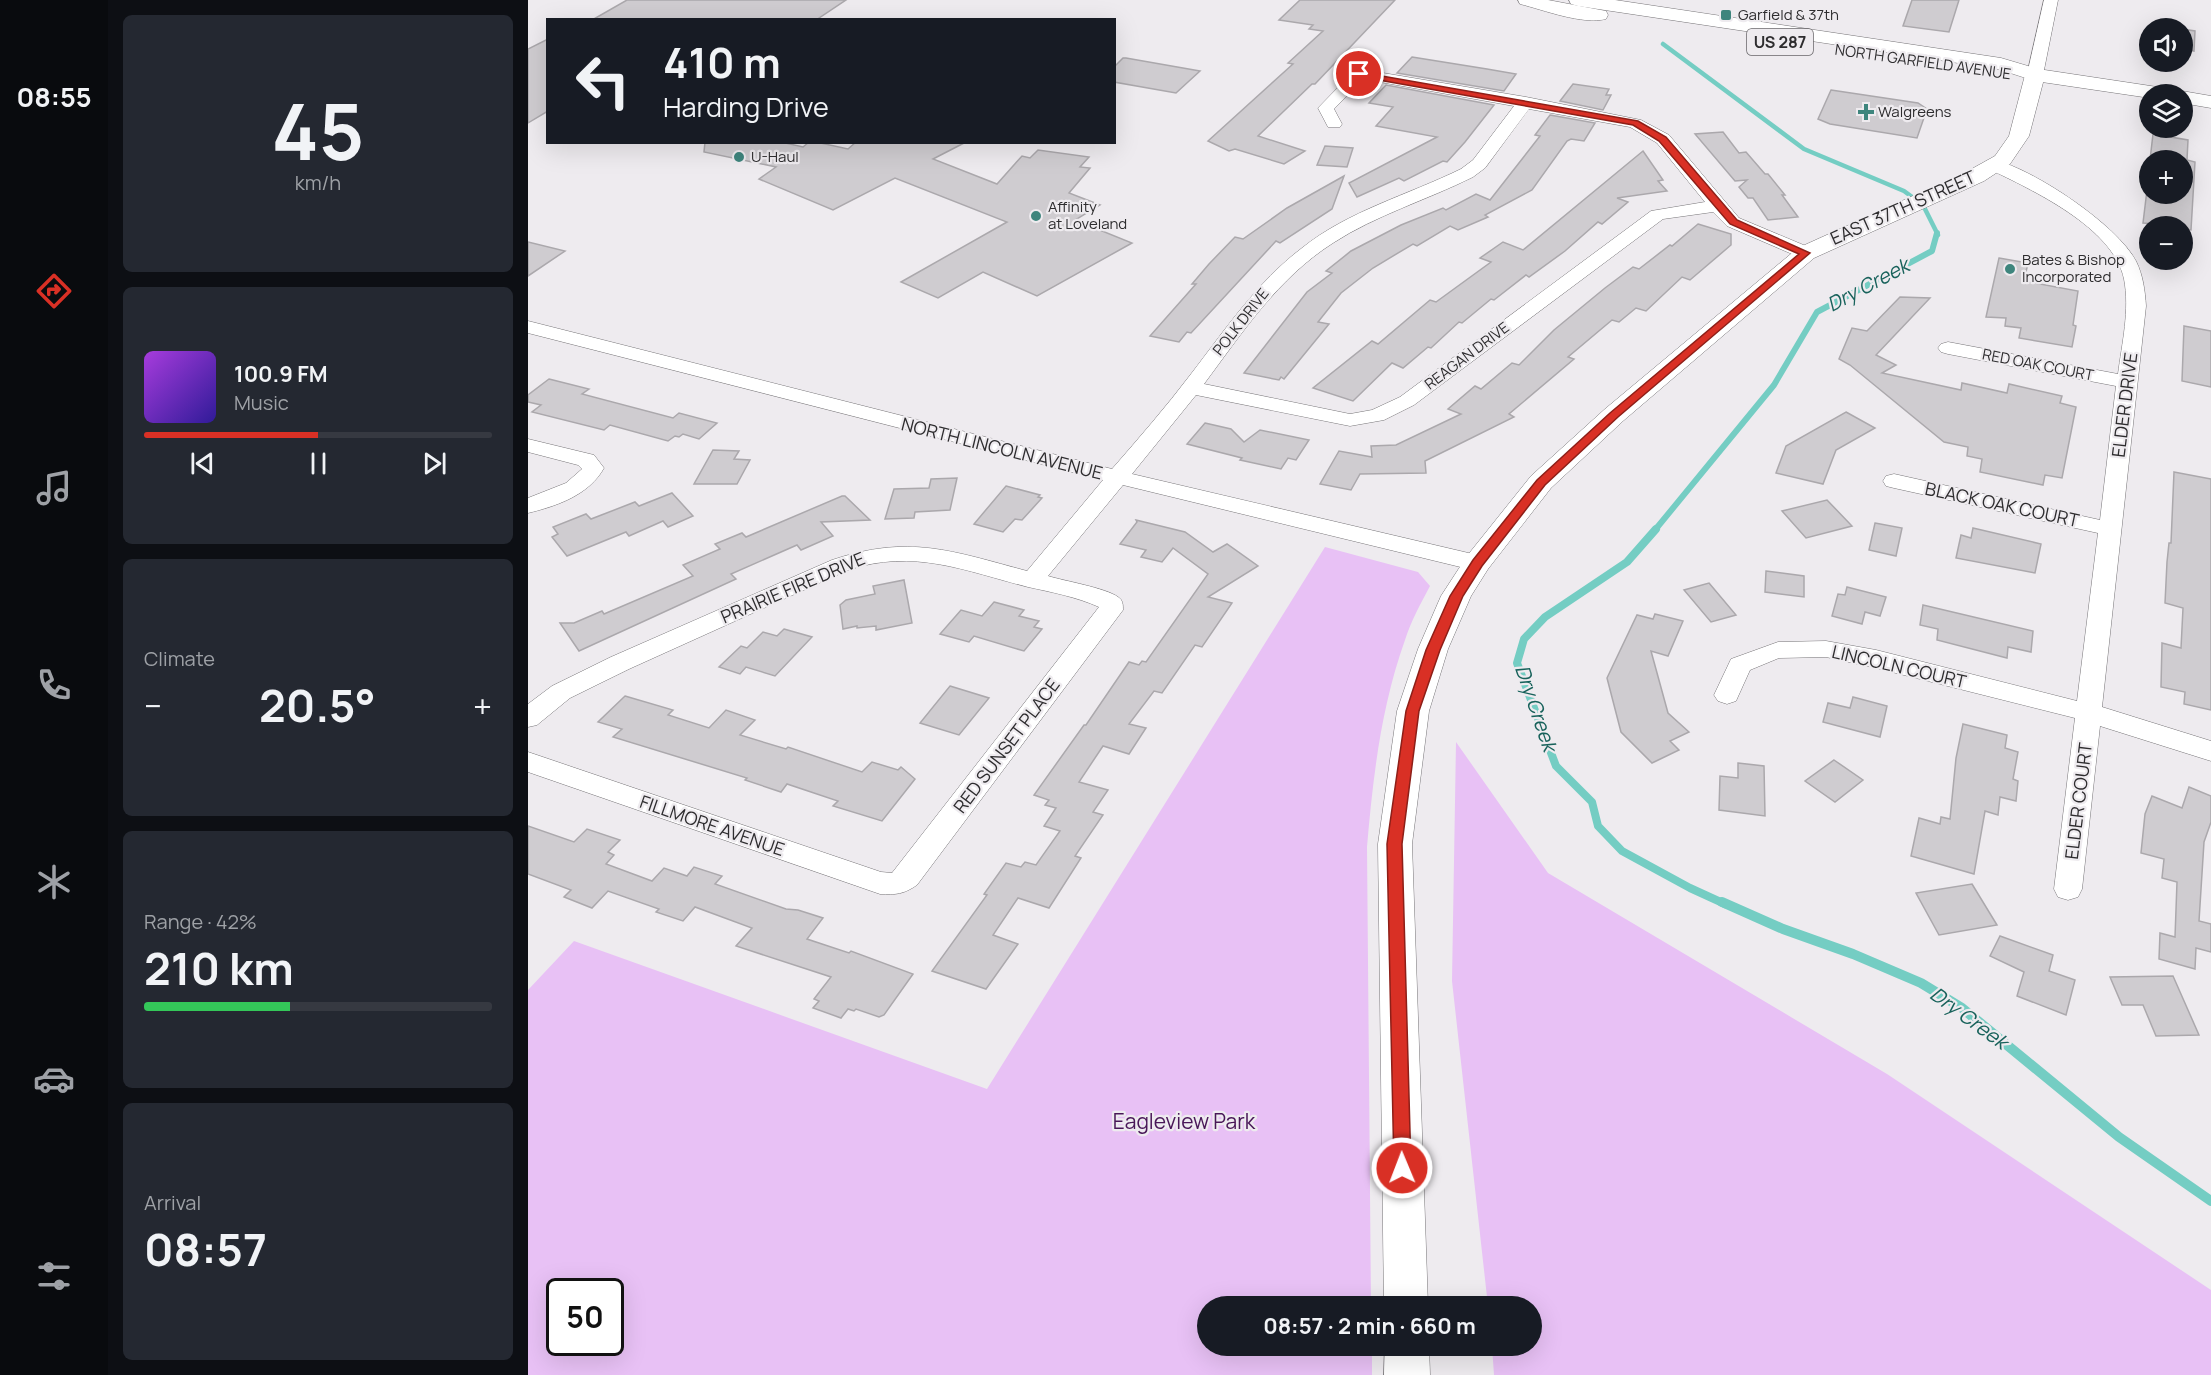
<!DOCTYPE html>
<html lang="en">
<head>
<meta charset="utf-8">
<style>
	:root { --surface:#171b24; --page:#242831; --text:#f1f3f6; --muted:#9ea1a6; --line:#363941; --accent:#d93025 }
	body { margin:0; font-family:Manrope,sans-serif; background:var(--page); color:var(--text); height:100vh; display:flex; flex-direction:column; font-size:22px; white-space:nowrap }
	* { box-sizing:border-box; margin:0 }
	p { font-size:20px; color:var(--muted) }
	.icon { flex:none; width:33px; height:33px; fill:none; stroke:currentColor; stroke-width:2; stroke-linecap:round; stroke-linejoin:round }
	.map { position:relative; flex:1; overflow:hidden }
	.sheet { display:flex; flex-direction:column; gap:15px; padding:15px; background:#0d0f14; width:420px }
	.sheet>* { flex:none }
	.banner { position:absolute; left:18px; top:18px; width:570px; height:126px; border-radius:0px; box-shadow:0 6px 24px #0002; background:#171b24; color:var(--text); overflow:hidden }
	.fabs { position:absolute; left:1611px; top:18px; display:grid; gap:12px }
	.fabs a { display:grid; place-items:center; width:54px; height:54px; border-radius:50%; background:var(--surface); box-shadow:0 6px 24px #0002; font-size:30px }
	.speed { position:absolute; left:18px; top:1278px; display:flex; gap:12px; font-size:30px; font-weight:700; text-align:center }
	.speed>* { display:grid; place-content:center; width:78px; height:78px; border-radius:50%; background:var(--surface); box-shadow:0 6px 24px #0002; line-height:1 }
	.speed .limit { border:3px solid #111; border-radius:9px; background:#fff; color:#111 }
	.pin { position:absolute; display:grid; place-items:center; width:51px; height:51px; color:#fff; margin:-26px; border:3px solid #fff; border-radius:50%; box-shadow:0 2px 6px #0007 }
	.me { position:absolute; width:66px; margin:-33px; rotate:359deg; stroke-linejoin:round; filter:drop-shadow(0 0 4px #0008) }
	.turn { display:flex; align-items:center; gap:21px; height:126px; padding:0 18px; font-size:27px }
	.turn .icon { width:78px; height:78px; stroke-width:2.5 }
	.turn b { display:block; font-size:42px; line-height:51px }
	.big { font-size:45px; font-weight:700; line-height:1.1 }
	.sheet .card { flex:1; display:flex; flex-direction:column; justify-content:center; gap:9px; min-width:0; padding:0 21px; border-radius:9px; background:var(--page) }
	.sheet .dial { align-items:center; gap:0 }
	.dial b { font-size:78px; line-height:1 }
	.song { display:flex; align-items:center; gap:18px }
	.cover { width:72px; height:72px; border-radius:9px; background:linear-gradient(135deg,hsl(280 70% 55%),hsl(250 70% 35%)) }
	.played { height:6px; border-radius:3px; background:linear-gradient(90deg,var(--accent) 50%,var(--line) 50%) }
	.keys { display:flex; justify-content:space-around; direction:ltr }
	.heat { display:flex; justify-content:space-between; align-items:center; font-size:33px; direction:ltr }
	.charge { height:9px; border-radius:4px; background:linear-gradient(90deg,#34c759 42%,var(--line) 0) }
	.trip { position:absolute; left:669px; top:1296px; width:345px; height:60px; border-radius:30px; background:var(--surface); box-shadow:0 6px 24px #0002; font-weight:700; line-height:60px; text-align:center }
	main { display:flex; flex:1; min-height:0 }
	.tabs { display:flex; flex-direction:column; width:108px; justify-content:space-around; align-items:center; background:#090b0e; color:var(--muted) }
	.tabs .icon { width:42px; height:42px }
	.tabs .active { color:var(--accent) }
	.tabs b { font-size:27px; color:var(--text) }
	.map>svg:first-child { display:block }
	.green { fill:#e8c1f5; fill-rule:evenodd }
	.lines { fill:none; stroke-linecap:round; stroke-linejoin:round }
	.stream-far3 { stroke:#74cdc3; stroke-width:4.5 }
	.stream-far2 { stroke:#74cdc3; stroke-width:6 }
	.stream-far1 { stroke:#74cdc3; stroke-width:8 }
	.stream { stroke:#74cdc3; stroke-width:10 }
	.building { fill:#cfccd0; stroke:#aba8ac; stroke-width:1.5 }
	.minor-casing { stroke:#777578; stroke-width:1 }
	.major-casing { stroke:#777578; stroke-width:1 }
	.highway-casing { stroke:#777578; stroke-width:1 }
	.minor { fill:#fff; fill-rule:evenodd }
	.major { fill:#fff; fill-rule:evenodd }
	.highway { fill:#fff; fill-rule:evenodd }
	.route { fill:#d93025; stroke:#8d1f18; stroke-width:1.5 }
	.poi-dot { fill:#3e857d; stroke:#eeebef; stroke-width:2 }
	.labels { text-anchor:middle; stroke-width:4.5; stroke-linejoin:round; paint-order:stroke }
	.far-poi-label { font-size:15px; fill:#2e2d2f; stroke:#eeebef; text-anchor:start }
	.far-street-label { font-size:15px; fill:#2e2d2f; stroke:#eeebef }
	.shield { fill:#eeebef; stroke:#686669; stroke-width:1.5 }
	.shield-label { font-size:16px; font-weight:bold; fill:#2e2d2f }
	.street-label { font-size:18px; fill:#2e2d2f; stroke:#eeebef }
	.water-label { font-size:20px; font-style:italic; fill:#18625b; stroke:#eeebef }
	.near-park-label { font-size:21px; fill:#491758; stroke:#eeebef }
</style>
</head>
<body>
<main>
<nav class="tabs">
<b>08:55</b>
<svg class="icon active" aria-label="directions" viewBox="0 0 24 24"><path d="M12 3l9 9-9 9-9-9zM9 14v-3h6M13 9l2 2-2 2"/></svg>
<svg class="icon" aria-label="music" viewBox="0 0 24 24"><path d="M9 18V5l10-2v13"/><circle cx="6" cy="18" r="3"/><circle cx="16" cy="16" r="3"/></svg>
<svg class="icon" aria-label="phone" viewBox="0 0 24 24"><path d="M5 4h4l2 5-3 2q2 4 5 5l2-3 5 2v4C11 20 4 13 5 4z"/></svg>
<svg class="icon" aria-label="climate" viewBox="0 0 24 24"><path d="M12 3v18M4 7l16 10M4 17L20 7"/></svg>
<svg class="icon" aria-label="car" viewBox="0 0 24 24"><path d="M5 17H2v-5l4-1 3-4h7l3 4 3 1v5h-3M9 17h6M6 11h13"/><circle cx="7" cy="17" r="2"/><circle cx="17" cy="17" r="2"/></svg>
<svg class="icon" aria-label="filters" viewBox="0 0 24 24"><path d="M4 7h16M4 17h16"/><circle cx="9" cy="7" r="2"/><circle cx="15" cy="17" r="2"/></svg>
</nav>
<section class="sheet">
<div class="card dial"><b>45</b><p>km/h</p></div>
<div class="card">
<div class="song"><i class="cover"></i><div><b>100.9 FM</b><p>Music</p></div></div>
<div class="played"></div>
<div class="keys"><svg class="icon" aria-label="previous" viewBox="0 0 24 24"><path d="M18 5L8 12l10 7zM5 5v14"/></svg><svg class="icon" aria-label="pause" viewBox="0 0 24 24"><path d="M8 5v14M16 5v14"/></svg><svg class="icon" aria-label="next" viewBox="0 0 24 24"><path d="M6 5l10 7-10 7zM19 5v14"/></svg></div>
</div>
<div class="card"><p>Climate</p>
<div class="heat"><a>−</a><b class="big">20.5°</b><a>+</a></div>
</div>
<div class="card"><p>Range · 42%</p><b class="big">210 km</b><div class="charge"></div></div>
<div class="card"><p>Arrival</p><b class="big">08:57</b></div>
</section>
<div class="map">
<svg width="1683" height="1375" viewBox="0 0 1683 1375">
	<rect width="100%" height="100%" fill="#eeebef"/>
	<g class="green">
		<path d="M797 547 890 572 902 586C893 603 883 621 877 640 853 707 845 777 839 847L843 1306H680V1346H844V1375H0V990L46 941 459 1089ZM32 1292H82V1342H32Z"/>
		<path d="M928 742 1020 873 1359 1074 1683 1290V1375H966L964 1346H1004V1306H960L924 981Z"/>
	</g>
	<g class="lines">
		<path class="stream-far3" d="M1135 44 1276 149 1376 191 1395 205 1410 235"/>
		<path class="stream-far2" d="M1127 530 1246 385 1289 312 1404 251 1409 233"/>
		<path class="stream-far1" d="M1128 529 1099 562 1017 617 996 639 989 663 1028 766 1064 802 1070 826 1094 851 1162 888 1197 904"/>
		<path class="stream" d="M1194 902 1255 929 1325 954 1393 983 1434 1008 1591 1137 1683 1201"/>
	</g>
	<g class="building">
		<path d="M99 0H318L288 20H64Z"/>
		<path d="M772 0H867L787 84H784L730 136 777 151 756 164 707 149 701 151 680 141 765 64 760 63 795 31 781 29 785 25 751 20Z"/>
		<path d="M1384 0H1431L1421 32 1375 26Z"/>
		<path d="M1654 29 1667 31 1666 51 1654 49Z"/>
		<path d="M20 39V111L0 123V49Z"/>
		<path d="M884 57 959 69 988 74 976 91 869 73Z"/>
		<path d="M595 58H598L672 71 648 93 586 82V67Z"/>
		<path d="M1045 84 1081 89 1078 95H1083L1075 110 1032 101Z"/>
		<path d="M858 85 966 105 937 142 919 162 915 161 876 181 871 178 829 197 821 183 909 137 848 126 865 107 841 103Z"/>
		<path d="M1303 90 1390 103 1399 109 1389 138 1302 124 1290 119Z"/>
		<path d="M1022 115 1067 123 1056 141 1043 139 1039 141 1004 190 957 215 960 217 930 230 922 226 889 246 885 244 845 268 813 293 790 322 801 324 756 379 753 377 751 380 716 373 779 292 804 273 798 271 823 251 873 225 915 208 918 210 948 194 962 200 1012 136 1007 135Z"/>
		<path d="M1195 132 1211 153 1218 152 1237 174H1240L1257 195H1254L1270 217 1240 220 1225 198H1220L1211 187 1219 180 1207 181 1167 134Z"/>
		<path d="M1625 134 1660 140 1659 160 1667 162 1663 230 1654 229V226L1615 223 1622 165V194H1654V160H1622Z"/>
		<path d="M177 142H253L275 147 281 142H288L320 149 328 142H438L405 159 469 184 494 156 502 158 510 150 561 157 552 167 562 168 541 193 572 205 547 220 604 243 509 296 455 272 410 298 373 282 479 222 367 178 305 210 231 179 248 167 176 152Z"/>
		<path d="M797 146 825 148 819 167 789 165Z"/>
		<path d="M1115 151 1135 180 1130 181 1139 191 1089 198 1100 202 1074 224 1070 222 1037 251 1001 277 998 275 966 300 963 299 934 323 931 322 903 348 900 347 875 368 864 363 825 401 785 388 844 341 850 344 902 300 908 302 963 262 952 258 975 242 995 250Z"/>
		<path d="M816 176 804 209 752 243 748 241 663 333 659 332 651 342 622 336 668 284H664L681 264 707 237 715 239 759 208Z"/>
		<path d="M1170 224 1203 234V245L1162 280 1154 277 1118 311 1108 308 1091 322 1084 320 1040 357 1046 359 981 414 986 417 897 461 898 473 832 474 823 490 792 484 811 451 844 457 843 446 868 445 933 414 920 409 947 386 953 389 984 363 991 365 1026 330 1077 288 1105 267 1111 269 1142 245 1144 246Z"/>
		<path d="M0 242 37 251 0 276Z"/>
		<path d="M1471 258 1500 263 1496 281 1550 291 1545 325 1548 326 1544 347 1491 338 1493 328 1477 326 1478 318 1458 317Z"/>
		<path d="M1372 297 1402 298 1348 355 1368 365 1354 373 1433 390 1434 383 1479 393 1481 384 1534 396 1532 403 1548 407 1534 478 1517 475 1515 485 1452 472 1454 459 1439 456 1440 447 1416 442 1322 365 1311 359 1324 328 1339 331Z"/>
		<path d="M1656 326 1683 331V387L1654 381Z"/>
		<path d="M21 379 61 389 54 394 145 418 151 413 189 423 171 439 155 434 151 437 147 436 140 441 82 425 76 430 4 412 13 405 0 402V395Z"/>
		<path d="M1318 412 1347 428 1308 450 1295 484 1248 473 1258 446Z"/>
		<path d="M677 423 703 429 716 442 732 430 781 440 768 460 760 458 753 469 712 460 714 458 659 444Z"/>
		<path d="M185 450 211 451 206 459 222 460 209 484H166Z"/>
		<path d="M1646 472 1683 479V710L1656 704 1657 692 1633 687 1634 643 1653 648 1655 608 1637 603 1639 562 1641 543H1643Z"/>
		<path d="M429 478 422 510 387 512 386 518 357 519 366 489 401 488 403 479Z"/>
		<path d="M478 486 512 495 510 497 514 498 494 520 487 519 475 532 446 524Z"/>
		<path d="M144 493 165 516 140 527 135 521 101 536 98 532 39 556 24 537 30 534 25 527 58 514 63 519 107 502 111 506Z"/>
		<path d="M314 496H317L342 520 293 522 305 536 273 550 269 545 203 574 208 579 51 651 32 623H46L74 611 76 614 165 576 155 565 192 549 187 544 214 533 218 537Z"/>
		<path d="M1299 500 1324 526 1278 538 1254 511Z"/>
		<path d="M608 520 657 532 685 552 699 544 730 566 680 597 704 603 674 647 667 645 634 693 626 691 601 724 618 728 601 754 575 746 551 782 580 790 565 812 575 815 547 856 553 858 521 908 490 898 465 935 490 944 458 989 404 971 459 895 456 894 478 863 493 867 497 862 508 865 532 831 516 826 528 808 517 805 521 800 506 795 556 725H558L601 662 611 665 614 661 618 662 680 574 645 548 634 562 613 557 618 550 592 544 609 522Z"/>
		<path d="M1347 523 1374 528 1368 556 1341 550Z"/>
		<path d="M1445 528 1513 544 1507 573 1428 558 1433 535 1443 538Z"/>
		<path d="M1238 571 1276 576V597L1237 592Z"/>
		<path d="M376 580 384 623 348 630V626L329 628V626L315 629 312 605 318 600 347 594 345 586Z"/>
		<path d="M1181 583 1208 615 1183 622 1156 590Z"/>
		<path d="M1319 587 1358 597 1352 616 1337 612 1334 624 1304 616 1310 594 1317 595Z"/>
		<path d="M466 602 496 610 491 616 511 621 506 627 514 629 496 651 446 636 441 642 412 634 433 610 454 616Z"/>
		<path d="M1395 605 1505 631 1503 652 1480 647 1479 658 1409 640 1410 629 1392 625Z"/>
		<path d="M1127 614 1155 621 1140 656 1123 651 1140 713 1161 732 1142 741 1151 750 1124 763 1093 732 1079 678 1109 615 1125 619Z"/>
		<path d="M256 629 284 637 247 676 218 667 212 674 191 667 213 646 219 648 235 632 249 636Z"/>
		<path d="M422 686 461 698 431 735 392 723Z"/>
		<path d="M97 696 145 710 140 715 181 728 198 710 227 720 212 735 258 749 260 747 334 772 344 762 370 770 373 767 387 779 354 821 305 806 310 801 259 784 253 792 217 780 219 778 85 737 94 729 70 722Z"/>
		<path d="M1325 697 1359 706 1352 737 1295 722 1300 703 1322 708Z"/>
		<path d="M1435 724 1479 735 1477 748 1490 752 1485 779 1490 781 1488 801 1472 797 1470 815 1457 811 1446 874 1383 856 1391 818 1412 824 1413 817 1422 819 1428 758Z"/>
		<path d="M1306 760 1335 780 1307 802 1277 781Z"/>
		<path d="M1210 763 1236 766 1237 816 1191 810 1192 776 1210 778Z"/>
		<path d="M1661 787 1683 796V822L1676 842 1671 921 1683 924V952L1668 948 1667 969 1631 959 1632 933 1647 937 1649 882 1634 878 1636 859 1613 853 1617 814 1624 796 1654 808Z"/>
		<path d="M0 826 46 842 59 829 92 840 80 852 86 855 78 864 124 881 136 868 159 876 166 867 194 876 187 884 258 909 270 910 295 918 279 939 321 953 323 951 385 974 356 1015 351 1017 328 1009 326 1011 320 1009 313 1018 285 1008 291 1001 286 999 303 977 208 946 224 928 167 907 155 921 128 912 131 909 80 891 64 908 36 897 43 890 0 874Z"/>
		<path d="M1444 884 1469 925 1411 935 1388 893Z"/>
		<path d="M1472 936 1525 955 1521 971 1547 980 1538 1015 1489 996 1496 972 1462 956Z"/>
		<path d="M1645 976 1671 1035 1628 1036 1615 1005H1594L1582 977Z"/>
	</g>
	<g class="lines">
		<defs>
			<g id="minor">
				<path d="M1516 0H1530L1515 75 1507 80 1499 75Z"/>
				<path d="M831 69 998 97 1113 120 1141 135 1211 218 1285 249 1287 253 1285 257H1271L1199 226 1185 212 1135 219 886 405 856 420 822 426 668 395 604 474 949 555 957 558 961 563 957 568 949 571 595 485 520 576C536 581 578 588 590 597 595 600 595 605 595 610L389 885C376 894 368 895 352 894L0 772V752L353 872 364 873 571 607C549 597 523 592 500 587 437 571 386 548 320 570L101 669 42 698 9 725 0 727V704L24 686 83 657 304 560C381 534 424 551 499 571L575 480 0 333V321L584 469C611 438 638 407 663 374 697 330 729 282 774 248 820 211 880 195 933 169L945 160 986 106 835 79 806 109 814 124 812 127H800L790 108 826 71ZM1001 109 1102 127 1129 143 1177 202 1123 211 872 397 844 410 822 414 676 384C714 333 750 278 805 243 848 215 899 200 945 177L957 168Z"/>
				<path d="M1467 160C1507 170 1589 225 1608 261 1615 275 1617 291 1618 306L1574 707 1683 741V761L1572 726 1554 889 1550 897 1540 900 1530 897 1526 889 1547 718 1348 668 1298 657 1251 658 1222 670 1208 701 1199 704 1190 701 1186 695 1203 659 1250 642 1298 641 1348 650 1549 701 1570 533 1366 488 1358 486 1355 481 1358 476 1366 474 1572 520 1588 386 1420 354 1413 352 1410 348 1413 344 1420 342 1590 374C1594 343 1602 310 1596 279 1585 227 1504 190 1461 169L1458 165 1461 161Z"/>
				<path d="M0 439 66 455 76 468C61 495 29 506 0 513V498L38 483 54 469 50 465 0 452Z"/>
			</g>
			<g id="major">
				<path d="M1507 69 1514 71 1517 75 1501 136 1482 164 1456 181 1286 258 1095 421 1023 488 960 569 943 596 920 649 901 711 884 844 900 1306H856L850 844 869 711 890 649 913 596 939 556 1003 476 1077 409 1270 248 1440 171 1467 156 1481 136 1497 75 1500 71Z"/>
				<path d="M857 1346H901L902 1375H856Z"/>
			</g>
			<g id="highway">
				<path d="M990 0H1020L1078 11 1080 15 1078 19C1054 25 1016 10 992 4Z"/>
				<path d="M1041 0H1087L1473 58 1510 69 1636 88 1643 90 1646 94 1654 91 1683 96V108L1654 103V94H1622V98L1507 81 1470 69 1050 6 1043 4Z"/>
			</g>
		</defs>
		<use href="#minor" class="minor-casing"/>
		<use href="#major" class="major-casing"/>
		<use href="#highway" class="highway-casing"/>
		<use href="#minor" class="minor"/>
		<use href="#major" class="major"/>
		<use href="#highway" class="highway"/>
	</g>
	<path class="route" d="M831 72 1110 121 1138 137 1209 220 1282 253 1090 417 1017 485 954 566 935 596 912 650 891 711 874 844 883 1168 881 1173 874 1176 868 1173 866 1168 859 844 878 711 898 650 922 596 945 560 1009 480 1082 413 1271 254 1202 224 1131 141 1105 125 828 76 827 74Z"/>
	<g class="poi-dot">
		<rect x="1192" y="9" width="12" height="12" rx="3"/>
		<path d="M1335 103h6v6h6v6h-6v6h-6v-6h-6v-6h6z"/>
		<circle cx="211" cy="157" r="6"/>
		<circle cx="508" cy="216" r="6"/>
		<circle cx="1482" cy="269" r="6"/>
	</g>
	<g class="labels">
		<g class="far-poi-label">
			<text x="1210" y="20">Garfield &amp; 37th</text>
			<text x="1350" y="117">Walgreens</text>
			<text x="223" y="162">U-Haul</text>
			<text x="520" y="212">Affinity<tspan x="520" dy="17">at Loveland</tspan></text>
			<text x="1494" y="265">Bates &amp; Bishop<tspan x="1494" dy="17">Incorporated</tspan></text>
		</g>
		<g class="far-street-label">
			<text transform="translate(1395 62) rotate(8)" y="5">NORTH GARFIELD AVENUE</text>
			<text transform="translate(713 322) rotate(-52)" y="5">POLK DRIVE</text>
			<text transform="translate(939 356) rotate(-37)" y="5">REAGAN DRIVE</text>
			<text transform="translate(1510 365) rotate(11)" y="5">RED OAK COURT</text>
		</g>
		<rect class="shield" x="1219" y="29" width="66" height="26" rx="4.5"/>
		<g class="shield-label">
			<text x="1252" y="48">US 287</text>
		</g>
		<g class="street-label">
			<text transform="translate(1375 208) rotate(-24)" y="6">EAST 37TH STREET</text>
			<text transform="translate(1597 405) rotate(-83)" y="6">ELDER DRIVE</text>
			<text transform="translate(474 449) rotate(14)" y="6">NORTH LINCOLN AVENUE</text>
			<text transform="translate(1474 505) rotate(12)" y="6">BLACK OAK COURT</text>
			<text transform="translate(265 588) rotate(-23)" y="6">PRAIRIE FIRE DRIVE</text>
			<text transform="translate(1371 667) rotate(13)" y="6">LINCOLN COURT</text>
			<text transform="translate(479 746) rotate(-53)" y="6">RED SUNSET PLACE</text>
			<text transform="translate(1551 801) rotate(-83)" y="6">ELDER COURT</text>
			<text transform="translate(184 826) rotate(19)" y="6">FILLMORE AVENUE</text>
		</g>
		<g class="water-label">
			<text transform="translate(1340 285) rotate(-28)" y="7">Dry Creek</text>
			<text transform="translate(1008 708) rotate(71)" y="7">Dry Creek</text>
			<text transform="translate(1441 1018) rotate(36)" y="7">Dry Creek</text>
		</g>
		<g class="near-park-label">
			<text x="656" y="1129">Eagleview Park</text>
		</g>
	</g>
</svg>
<div class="fabs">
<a><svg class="icon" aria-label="sound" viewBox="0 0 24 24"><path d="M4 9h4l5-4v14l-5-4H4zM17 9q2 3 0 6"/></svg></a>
<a><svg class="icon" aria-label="layers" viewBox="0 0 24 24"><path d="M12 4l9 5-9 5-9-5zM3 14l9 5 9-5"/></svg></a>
<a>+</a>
<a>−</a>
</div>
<div class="speed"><div class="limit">50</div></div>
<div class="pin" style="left:831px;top:74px;background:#d93025"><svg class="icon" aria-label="arrive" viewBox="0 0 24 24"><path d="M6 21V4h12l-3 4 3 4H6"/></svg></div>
<svg class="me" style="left:874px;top:1168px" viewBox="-20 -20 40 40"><circle r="17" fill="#d93025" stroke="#fff" stroke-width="3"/><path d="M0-11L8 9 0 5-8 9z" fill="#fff"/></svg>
<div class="trip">08:57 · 2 min · 660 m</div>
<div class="banner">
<div class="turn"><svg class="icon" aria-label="left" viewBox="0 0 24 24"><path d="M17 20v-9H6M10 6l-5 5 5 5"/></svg><div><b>410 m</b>Harding Drive</div></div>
</div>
</div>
</main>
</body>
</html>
